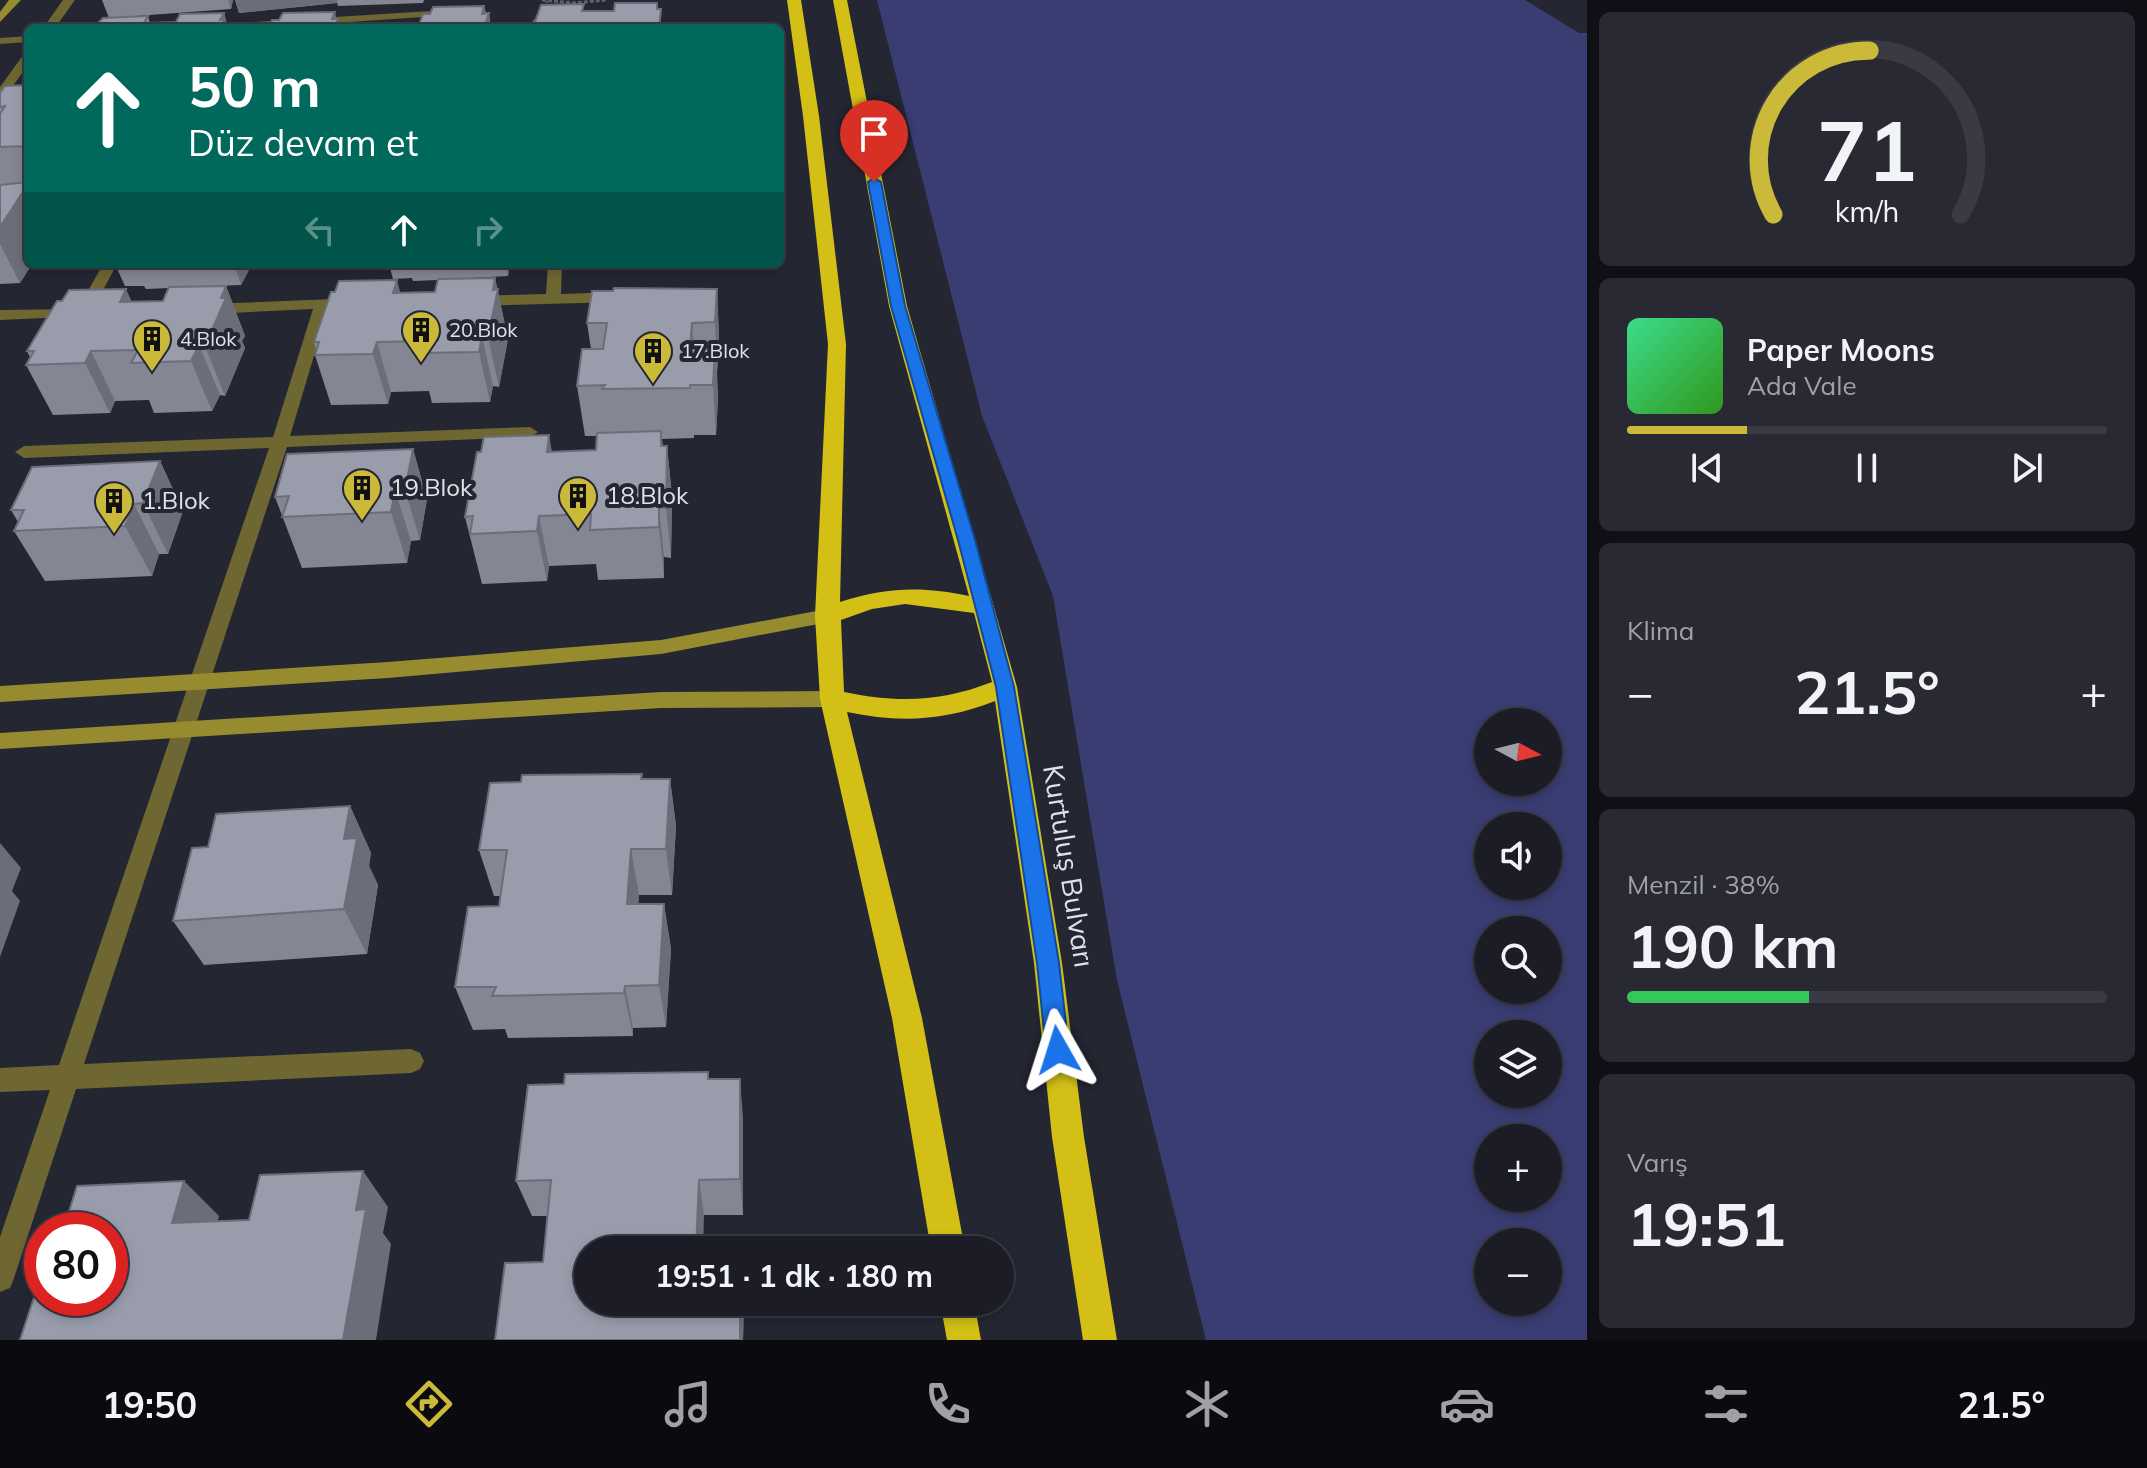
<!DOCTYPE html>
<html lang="tr">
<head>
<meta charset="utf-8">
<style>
	:root { --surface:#1b1c26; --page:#282932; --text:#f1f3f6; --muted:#a0a1a7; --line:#393a43; --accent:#cbba39 }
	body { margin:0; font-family:Mulish,sans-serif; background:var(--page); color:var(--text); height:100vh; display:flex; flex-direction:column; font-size:30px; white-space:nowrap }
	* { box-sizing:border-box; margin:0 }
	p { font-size:26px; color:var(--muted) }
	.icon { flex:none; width:44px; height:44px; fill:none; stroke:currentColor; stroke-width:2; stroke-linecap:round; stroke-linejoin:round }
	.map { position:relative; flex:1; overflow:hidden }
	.drawer { display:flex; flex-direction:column; gap:12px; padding:12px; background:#0f0f15; width:560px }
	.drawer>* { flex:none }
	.top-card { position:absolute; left:24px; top:24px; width:760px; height:244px; border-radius:12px; box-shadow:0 4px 12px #0003,0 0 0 2px var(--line); background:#00695c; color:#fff; overflow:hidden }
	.needle { width:52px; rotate:97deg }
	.controls { position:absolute; left:1474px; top:708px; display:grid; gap:16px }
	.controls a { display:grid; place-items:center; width:88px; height:88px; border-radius:50%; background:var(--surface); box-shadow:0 4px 12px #0003,0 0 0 2px var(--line); font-size:40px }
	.speed { position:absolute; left:24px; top:1212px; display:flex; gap:16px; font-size:40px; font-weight:700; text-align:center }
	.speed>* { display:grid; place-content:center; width:104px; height:104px; border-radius:50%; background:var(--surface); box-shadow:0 4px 12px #0003,0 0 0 2px var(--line); line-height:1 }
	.speed .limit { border:12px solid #d22; background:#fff; color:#111 }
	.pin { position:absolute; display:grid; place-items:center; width:68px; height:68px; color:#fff; margin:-82px -34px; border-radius:50% 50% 50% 0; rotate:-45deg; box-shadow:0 0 8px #0007 }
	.pin .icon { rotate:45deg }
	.me { position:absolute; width:88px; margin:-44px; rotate:354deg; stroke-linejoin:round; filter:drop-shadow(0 0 6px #0008) }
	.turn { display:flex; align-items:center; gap:28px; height:168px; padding:0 32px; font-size:36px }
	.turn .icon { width:104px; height:104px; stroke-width:2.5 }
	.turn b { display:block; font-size:56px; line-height:68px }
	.lanes { display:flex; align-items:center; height:76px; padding:0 32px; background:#0003; justify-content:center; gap:40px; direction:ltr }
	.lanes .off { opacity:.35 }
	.big { font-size:60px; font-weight:700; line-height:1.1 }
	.drawer .widget { flex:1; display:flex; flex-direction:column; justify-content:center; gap:12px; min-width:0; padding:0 28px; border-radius:12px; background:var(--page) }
	.drawer .dial { align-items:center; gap:0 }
	.dial svg { height:208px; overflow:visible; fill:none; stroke:var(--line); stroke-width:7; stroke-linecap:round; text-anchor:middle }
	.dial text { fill:var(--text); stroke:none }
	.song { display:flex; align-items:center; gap:24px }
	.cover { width:96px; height:96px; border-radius:12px; background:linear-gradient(135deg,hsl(150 70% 55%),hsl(110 70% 35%)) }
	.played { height:8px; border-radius:4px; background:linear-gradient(90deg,var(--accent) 25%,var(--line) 25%) }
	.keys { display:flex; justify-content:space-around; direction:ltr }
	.heat { display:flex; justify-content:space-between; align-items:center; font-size:44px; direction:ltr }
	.charge { height:12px; border-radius:6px; background:linear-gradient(90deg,#34c759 38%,var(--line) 0) }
	.trip { position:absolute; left:574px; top:1236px; width:440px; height:80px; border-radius:40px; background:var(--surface); box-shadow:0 4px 12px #0003,0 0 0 2px var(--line); font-weight:700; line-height:80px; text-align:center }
	.tabs { display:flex; height:128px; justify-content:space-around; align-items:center; background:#0b0b0f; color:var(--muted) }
	.tabs .icon { width:56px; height:56px }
	.tabs .on { color:var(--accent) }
	.tabs b { font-size:36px; color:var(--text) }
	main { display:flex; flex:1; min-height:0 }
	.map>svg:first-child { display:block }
	.green { fill:#3a3d72; fill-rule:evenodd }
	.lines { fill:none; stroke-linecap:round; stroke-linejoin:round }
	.path { stroke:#5e606b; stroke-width:3; stroke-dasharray:4 2; stroke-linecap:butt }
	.street { fill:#6e6732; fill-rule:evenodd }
	.secondary { fill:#978b30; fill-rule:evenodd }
	.highway { fill:#d3bf16; fill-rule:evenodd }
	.wall { fill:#848693 }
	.shaded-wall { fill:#6b6d78 }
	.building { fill:#999cab; stroke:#6b6d78; stroke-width:2 }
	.route { fill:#1a73e8; stroke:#114b97; stroke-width:2 }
	.labels { text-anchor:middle; stroke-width:8; stroke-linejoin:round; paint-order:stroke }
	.far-poi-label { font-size:20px; fill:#e0e1e9; stroke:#242632; text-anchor:start }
	.poi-label { font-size:24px; fill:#e0e1e9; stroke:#242632; text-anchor:start }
	.near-street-label { font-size:28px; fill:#e0e1e9; stroke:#242632 }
</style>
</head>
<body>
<main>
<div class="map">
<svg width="1587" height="1340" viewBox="0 0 1587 1340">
	<rect width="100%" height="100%" fill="#242632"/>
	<path class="green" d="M877 0H1525L1579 33H1587V1340H1206L1117 980 1053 596 982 416ZM1548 722V782H1488V722ZM1488 826H1548V886H1488ZM1488 930H1548V990H1488ZM1548 1034V1094H1488V1034ZM1548 1138V1198H1488V1138ZM1488 1242H1548V1302H1488Z"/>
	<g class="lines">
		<g class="path">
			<path d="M542 0 574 3 606 0"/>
			<path d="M530 28 547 1"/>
		</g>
		<g class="street">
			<path d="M63 0H75L55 28H43Z"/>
			<path d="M448 10 452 11V15L262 28H201L207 25Z"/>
			<path d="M28 36V42L0 44V38Z"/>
			<path d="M28 53V65L4 98 0 99V87L24 54Z"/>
			<path d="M103 264H117L89 316 0 320V310L78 309Z"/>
			<path d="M548 264H562L561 294 618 292 626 297 618 302 474 306 466 301 474 296 546 294Z"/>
			<path d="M334 299 342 304 328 309 290 436 530 427 538 432 530 437 287 447 84 1064 411 1049 420 1053 424 1061 420 1069 411 1073 76 1089 14 1278 10 1288 0 1292V1237L50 1090 0 1092V1068L59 1065 269 448 24 458 15 452 24 446 273 437 313 309 210 314 202 309 210 304Z"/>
		</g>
		<g class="secondary">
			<path d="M9 0H21L0 22V12Z"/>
			<path d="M827 609 834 611 837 616 834 621 661 654 388 678 0 702V686L388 662 661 640Z"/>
			<path d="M832 691 839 693 842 699 839 705 832 707 661 708 0 749V733L661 692Z"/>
		</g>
		<g class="highway">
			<path d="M787 0H801L819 116 846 344 840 602C886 587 923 586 969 596L889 306 833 0H847L907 306 1017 687 1062 963 1084 1137 1117 1340H1083L1052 1137 1034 963 995 701C945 721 899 723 847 712L922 1018 965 1250H931L892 1018 820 699 815 616 828 344 803 116ZM905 604 974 613 992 682C941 702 897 703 844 692L841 620 872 609Z"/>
			<path d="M940 1302H974L981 1340H947Z"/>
		</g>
	</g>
	<g class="wall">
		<path d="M102 0H233L231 9 122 17 148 16 150 23 176 22 224 13 228 28H93L109 18Z"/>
		<path d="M235 0H424L423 3 338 6 337 3 239 13Z"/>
		<path d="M484 6 486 13H489L491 28H419V25L430 14Z"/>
		<path d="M28 85V264H32L20 283 0 284V93Z"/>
		<path d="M115 264H252L241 285 215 286H226L245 336 242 341 245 348 225 396 220 395 212 411 154 413 149 400 115 401 110 413 53 415 26 365 30 357 27 351 132 301H163L169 288 146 289 144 286H125Z"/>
		<path d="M389 264H510L508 276 472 278H495L508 339 499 387 493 386 490 402 432 403 429 391 391 392 388 404 331 405 315 355 316 350 314 342 400 293 435 292 438 280 413 281 412 278 393 279Z"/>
		<path d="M717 289 719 338 717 372 718 398 716 435H694V438L662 439 663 446H667L672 496 671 558 664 557V578L598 580 596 564 549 566 547 581 482 584 465 517 552 452 596 450 597 436H585L577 386 591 349 587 323Z"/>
		<path d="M413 449 427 499 420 540 411 541 407 563 302 568 275 497Z"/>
		<path d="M160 461 183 511 168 554H159L152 576 45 581 14 531 18 522 11 510Z"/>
		<path d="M642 774V779H670L676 826 672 895H639L638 904H664L671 949 666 1027 633 1028V1036L508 1038 505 1029 473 1030 455 987 499 906 500 896H494L479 850 521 782Z"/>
		<path d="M350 806 371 853 369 866 378 885 367 954 204 965 173 921 208 847Z"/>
		<path d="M709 1079 743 1118V1215H704L588 1250 744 1302 743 1340H495L543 1262 547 1216H532L516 1181Z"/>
	</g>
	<g class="shaded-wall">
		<path d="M228 0H233L231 9Z"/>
		<path d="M235 0H337V3L239 13Z"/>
		<path d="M484 6 487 20 489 13 491 28H486L482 14Z"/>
		<path d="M335 12 337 21 338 19 340 28H334L332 19Z"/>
		<path d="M224 13 228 28H221L220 20Z"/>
		<path d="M28 184V264H32L20 283 0 244V227Z"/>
		<path d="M234 264H252L241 285Z"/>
		<path d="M505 264H510L508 276Z"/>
		<path d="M495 278 508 339 499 387 488 337 493 290Z"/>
		<path d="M397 280 410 330 406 342 393 293Z"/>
		<path d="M226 286 245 336 242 341 245 348 225 396 205 346 221 298Z"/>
		<path d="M126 289 148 338 120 302Z"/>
		<path d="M717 289 719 338 717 372 715 322Z"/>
		<path d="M692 323 695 372 690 348Z"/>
		<path d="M482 336 493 386 490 402 479 352Z"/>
		<path d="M377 342 391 392 388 404 373 354Z"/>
		<path d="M199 345 220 395 212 411 191 361Z"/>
		<path d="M715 348 718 398 716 435 713 385Z"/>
		<path d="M91 351 115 401 110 413 85 363Z"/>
		<path d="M549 435 558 486 547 452Z"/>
		<path d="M667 446 672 496 671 558 666 508Z"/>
		<path d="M413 449 427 499 420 540 405 490Z"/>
		<path d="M160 461 183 511 168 554 143 503Z"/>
		<path d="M395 490 411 541 407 563 391 512Z"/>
		<path d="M134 504 159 554 152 576 125 526Z"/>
		<path d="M659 507 664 557V578L659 527Z"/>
		<path d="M539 516 549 566 547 581 537 531Z"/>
		<path d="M670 779 676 826 672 895 666 849Z"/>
		<path d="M350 806 371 853 369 866 378 885 367 954 344 909V839Z"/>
		<path d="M0 843 21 868 12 891 20 901 0 957Z"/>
		<path d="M631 849 639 895 636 949 627 904Z"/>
		<path d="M664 904 671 949 666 1027 659 985Z"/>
		<path d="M625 986 633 1028V1036L624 993Z"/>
		<path d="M740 1079 743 1118V1215L740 1179Z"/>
		<path d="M363 1171 388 1207 383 1233 391 1244 376 1340H343L356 1210Z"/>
		<path d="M699 1180 704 1215 703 1250H696Z"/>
		<path d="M184 1181 219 1216 208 1257 172 1223Z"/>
		<path d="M740 1302H744L743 1340H740Z"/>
	</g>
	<g class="building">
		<path d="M615 3H657V9H661L659 28H533L541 5 584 4 582 11H614Z"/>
		<path d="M484 6 482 14 489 13 485 24H479L478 28H427L428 25H419L423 14H430L433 7Z"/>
		<path d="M335 12 332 19H338L334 28H268L272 20H279L283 13Z"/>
		<path d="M224 13 220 20 224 19 221 28H93L103 18 148 16 144 23 176 22 180 14Z"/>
		<path d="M28 85V146L0 147V114L5 106 0 107V93L5 86Z"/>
		<path d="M28 182V184L0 227V185Z"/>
		<path d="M495 278 493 290 498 289 488 337 482 336 479 352 419 353 422 341 377 342 373 354 315 355 319 342H314L331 292H335L339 281 397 280 393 293 435 292 438 279Z"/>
		<path d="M226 286 221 298H226L205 346 199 345 191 361 131 363 138 350 91 351 85 363 26 365 34 351H27L57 301H62L69 290 126 289 120 302 163 301 169 287Z"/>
		<path d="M614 288 717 289 715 322 692 323 690 348H715L713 385H690V388L602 389 605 385 577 386 582 349H603L607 323H587L592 291H613Z"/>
		<path d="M661 431V446H667L666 508 659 507V527L590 530 591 514 539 516 537 531 470 534 473 516 465 517 477 452H481L484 437 549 435 547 452 596 450 597 433Z"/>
		<path d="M413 449 405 490H395L391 512 282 517 289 496 275 497 287 454Z"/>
		<path d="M160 461 143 503 134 504 125 526 14 531 24 510H11L32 467Z"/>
		<path d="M642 774 641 779H670L666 849H631L627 904H664L659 985 625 986 624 993 492 996 496 987H455L468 907 499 906 507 850H479L490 783 521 782 522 775Z"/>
		<path d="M350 806 344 839 357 838 344 909 173 921 192 848 208 847 216 814Z"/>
		<path d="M708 1072V1079H740V1179L699 1180 696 1250H588V1302H740V1340H495L505 1263 543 1262 551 1180 516 1181 528 1085 564 1084 565 1074Z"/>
		<path d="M363 1171 356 1210 366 1209 343 1340H20L42 1273V1298H110V1230H56L58 1222 66 1221 77 1186 184 1181 172 1223 249 1220 260 1175Z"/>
	</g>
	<path class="route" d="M874 178 881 182 905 306 975 540 1014 687 1059 963 1069 1050 1066 1057 1058 1061 1050 1057 1046 1050 1037 963 996 687 958 540 891 306 868 182Z"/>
	<defs>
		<symbol id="building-pin" viewBox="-11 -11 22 30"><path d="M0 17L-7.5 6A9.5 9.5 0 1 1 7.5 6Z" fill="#cbba39" stroke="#242632"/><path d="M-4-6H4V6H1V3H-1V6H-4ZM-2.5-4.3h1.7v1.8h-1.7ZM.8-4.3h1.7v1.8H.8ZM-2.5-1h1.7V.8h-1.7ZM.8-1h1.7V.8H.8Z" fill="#111"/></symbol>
	</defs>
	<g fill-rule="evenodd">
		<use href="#building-pin" x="399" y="308" width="44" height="60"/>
		<use href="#building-pin" x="130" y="317" width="44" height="60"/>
		<use href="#building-pin" x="631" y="329" width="44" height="60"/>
		<use href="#building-pin" x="340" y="466" width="44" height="60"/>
		<use href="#building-pin" x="556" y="474" width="44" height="60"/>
		<use href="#building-pin" x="92" y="479" width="44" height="60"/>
	</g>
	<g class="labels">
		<g class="far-poi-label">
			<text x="449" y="337">20.Blok</text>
			<text x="180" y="346">4.Blok</text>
			<text x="681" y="358">17.Blok</text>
		</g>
		<g class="poi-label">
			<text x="390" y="496">19.Blok</text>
			<text x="606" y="504">18.Blok</text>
			<text x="142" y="509">1.Blok</text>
		</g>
		<g class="near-street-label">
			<text transform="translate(1069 866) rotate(81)" y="10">Kurtuluş Bulvarı</text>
		</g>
	</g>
</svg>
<div class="controls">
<a><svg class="needle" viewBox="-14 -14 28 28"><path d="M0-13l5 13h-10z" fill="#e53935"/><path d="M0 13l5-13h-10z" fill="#a0a1a7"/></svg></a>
<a><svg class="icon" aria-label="sound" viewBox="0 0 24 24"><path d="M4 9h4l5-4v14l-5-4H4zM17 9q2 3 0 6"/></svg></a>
<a><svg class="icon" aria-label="search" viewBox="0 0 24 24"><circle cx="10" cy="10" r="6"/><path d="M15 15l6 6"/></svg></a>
<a><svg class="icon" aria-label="layers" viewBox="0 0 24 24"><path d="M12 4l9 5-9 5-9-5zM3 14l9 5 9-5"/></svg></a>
<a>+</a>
<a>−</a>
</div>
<div class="speed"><div class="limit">80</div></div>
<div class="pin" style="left:874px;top:182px;background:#d93025"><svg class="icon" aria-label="arrive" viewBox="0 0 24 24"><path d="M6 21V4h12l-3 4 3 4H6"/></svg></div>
<svg class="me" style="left:1058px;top:1050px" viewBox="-20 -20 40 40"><path d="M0-17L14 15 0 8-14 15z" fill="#1a73e8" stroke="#fff" stroke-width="4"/></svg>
<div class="trip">19:51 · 1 dk · 180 m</div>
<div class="top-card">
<div class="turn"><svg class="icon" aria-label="ahead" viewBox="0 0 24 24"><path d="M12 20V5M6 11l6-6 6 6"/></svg><div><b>50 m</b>Düz devam et</div></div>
<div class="lanes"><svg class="icon off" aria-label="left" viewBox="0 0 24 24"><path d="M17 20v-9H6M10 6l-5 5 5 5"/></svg><svg class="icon" aria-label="ahead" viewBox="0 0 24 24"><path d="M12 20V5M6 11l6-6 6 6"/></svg><svg class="icon off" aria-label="right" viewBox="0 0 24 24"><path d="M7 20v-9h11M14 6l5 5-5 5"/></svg></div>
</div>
</div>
<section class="drawer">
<div class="widget dial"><svg viewBox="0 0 100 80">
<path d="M14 69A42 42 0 1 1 86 69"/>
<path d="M14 69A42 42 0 0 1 51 6" stroke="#cbba39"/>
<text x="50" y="56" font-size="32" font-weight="700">71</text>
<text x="50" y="72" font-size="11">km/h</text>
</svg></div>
<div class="widget">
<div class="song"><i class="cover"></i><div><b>Paper Moons</b><p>Ada Vale</p></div></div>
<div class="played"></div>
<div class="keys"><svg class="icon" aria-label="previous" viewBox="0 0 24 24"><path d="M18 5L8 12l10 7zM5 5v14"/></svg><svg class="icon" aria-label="pause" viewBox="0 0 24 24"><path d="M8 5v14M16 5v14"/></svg><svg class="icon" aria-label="next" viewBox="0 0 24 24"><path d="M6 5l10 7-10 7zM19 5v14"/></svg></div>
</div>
<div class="widget"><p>Klima</p>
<div class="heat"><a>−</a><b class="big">21.5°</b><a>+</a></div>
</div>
<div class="widget"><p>Menzil · 38%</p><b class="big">190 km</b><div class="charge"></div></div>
<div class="widget"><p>Varış</p><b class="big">19:51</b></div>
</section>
</main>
<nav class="tabs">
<b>19:50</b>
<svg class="icon on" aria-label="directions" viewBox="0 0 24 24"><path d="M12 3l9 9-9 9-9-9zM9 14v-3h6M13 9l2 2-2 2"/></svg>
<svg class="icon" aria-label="music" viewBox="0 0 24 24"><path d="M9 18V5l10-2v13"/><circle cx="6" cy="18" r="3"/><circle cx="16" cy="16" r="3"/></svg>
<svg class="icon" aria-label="phone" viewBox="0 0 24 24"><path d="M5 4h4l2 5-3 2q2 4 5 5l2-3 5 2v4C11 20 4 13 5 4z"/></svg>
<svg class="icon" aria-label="climate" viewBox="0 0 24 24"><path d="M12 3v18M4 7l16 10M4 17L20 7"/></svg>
<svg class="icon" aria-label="car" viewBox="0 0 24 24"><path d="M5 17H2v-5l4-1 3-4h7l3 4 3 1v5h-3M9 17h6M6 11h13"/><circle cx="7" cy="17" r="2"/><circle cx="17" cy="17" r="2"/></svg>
<svg class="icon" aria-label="filters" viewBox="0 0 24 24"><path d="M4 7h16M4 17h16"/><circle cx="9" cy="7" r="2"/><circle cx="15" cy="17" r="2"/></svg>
<b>21.5°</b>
</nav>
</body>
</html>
